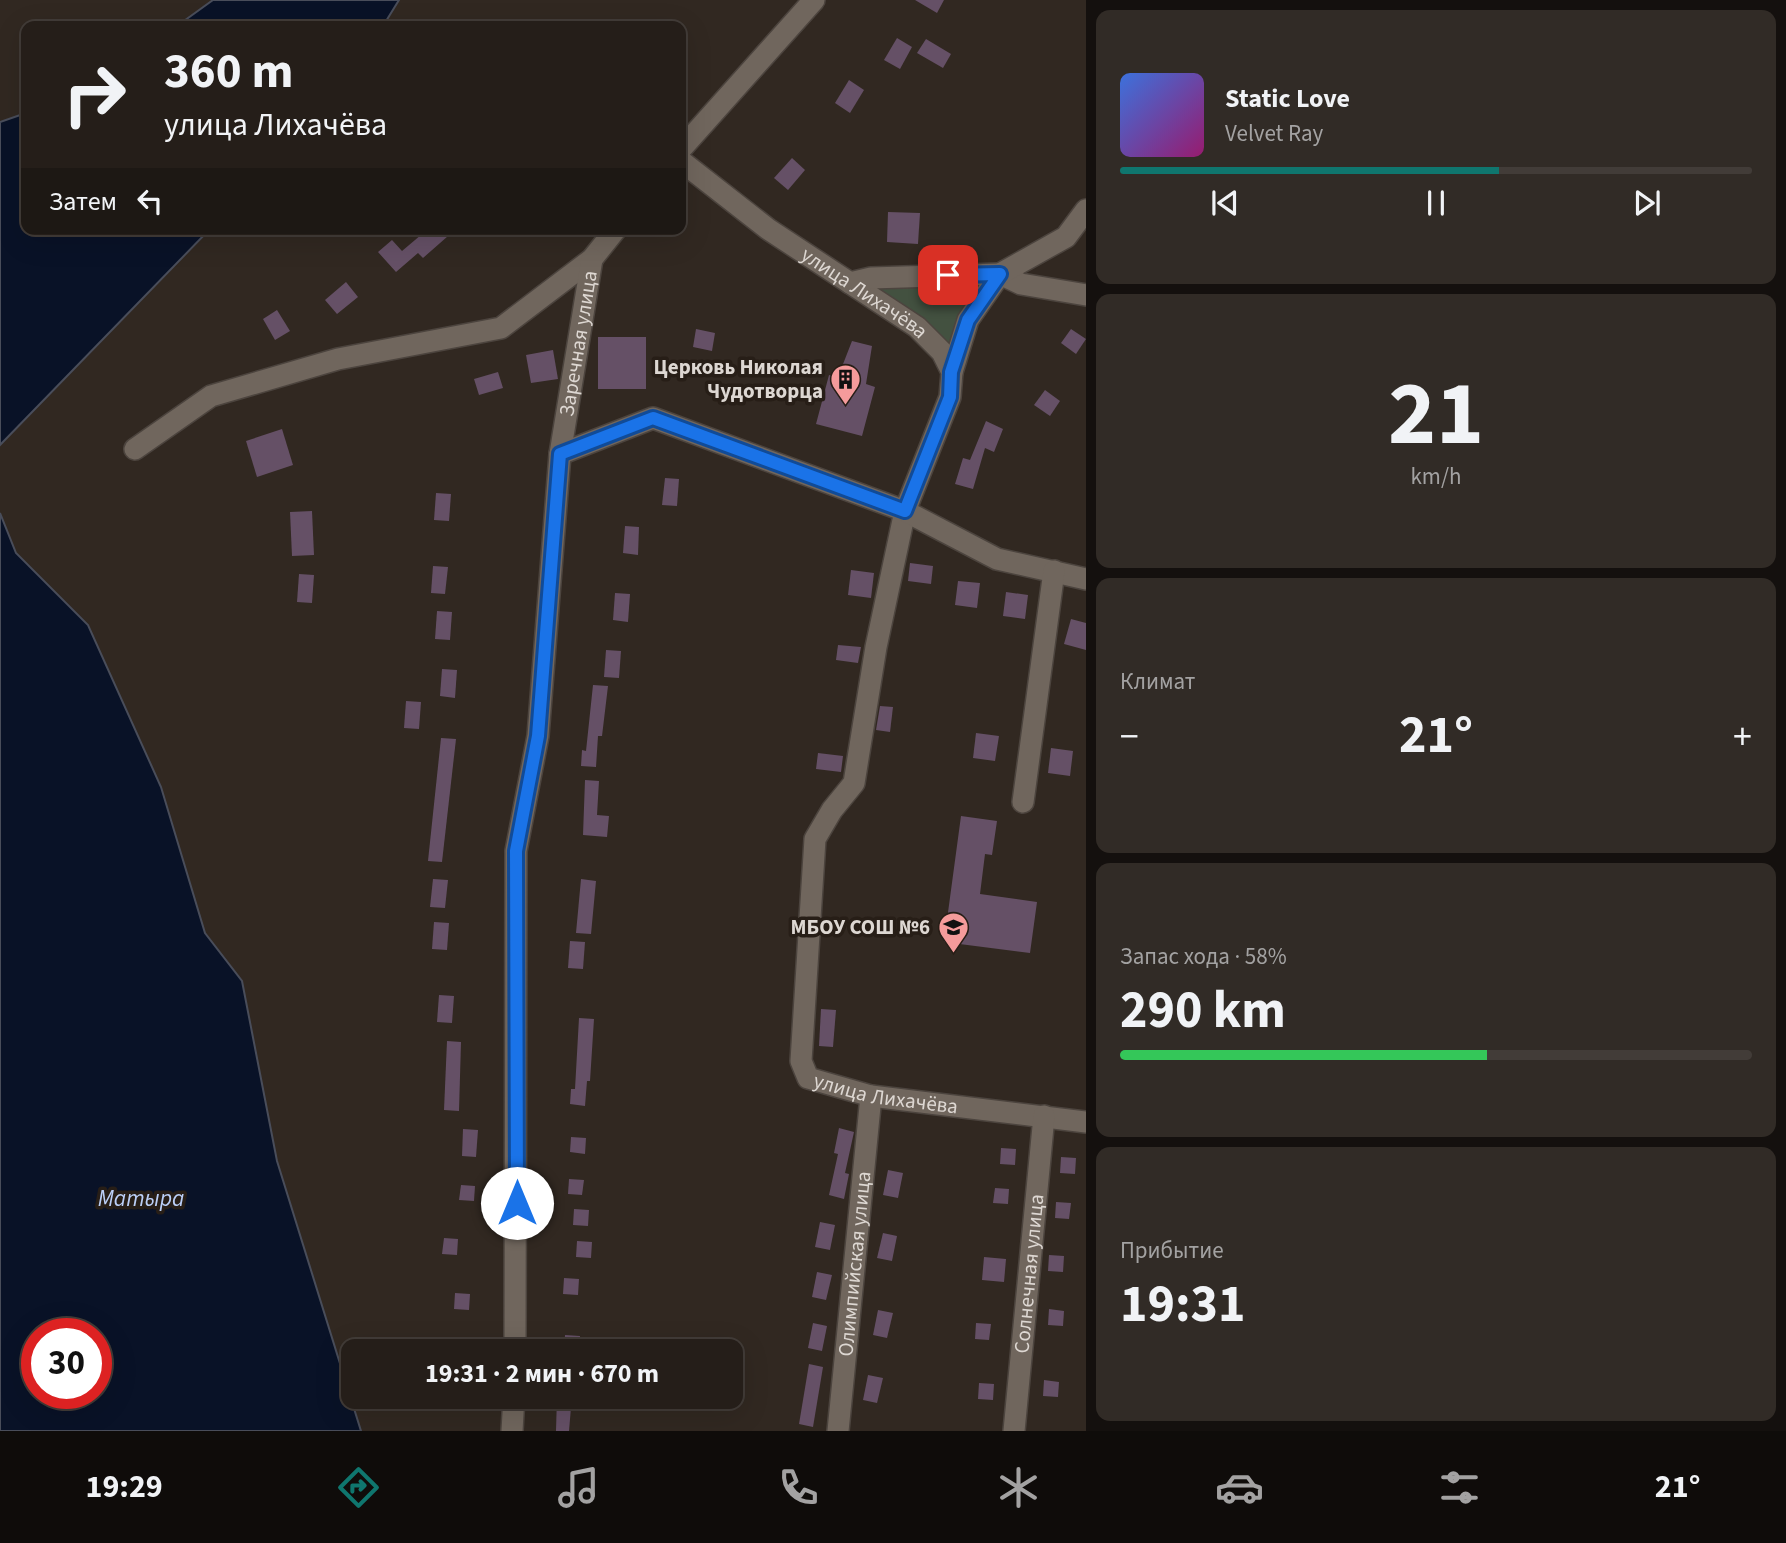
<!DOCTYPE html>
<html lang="ru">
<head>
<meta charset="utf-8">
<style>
	:root { --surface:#251e19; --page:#312b26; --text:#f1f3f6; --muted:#a3a2a2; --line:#423c38; --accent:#0f766e }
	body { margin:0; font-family:"Source Sans 3",sans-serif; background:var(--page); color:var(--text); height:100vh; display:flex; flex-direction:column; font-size:26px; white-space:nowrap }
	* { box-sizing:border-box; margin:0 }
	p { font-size:23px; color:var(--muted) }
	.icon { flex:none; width:38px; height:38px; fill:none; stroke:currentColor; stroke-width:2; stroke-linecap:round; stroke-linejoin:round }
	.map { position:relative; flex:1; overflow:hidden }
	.details { display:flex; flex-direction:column; gap:10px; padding:10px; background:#14100e; width:700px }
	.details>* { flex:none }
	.top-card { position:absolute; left:21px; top:21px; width:665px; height:214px; border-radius:14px; box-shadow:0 7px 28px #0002,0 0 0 2px var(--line); background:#251e19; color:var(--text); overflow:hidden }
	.speed { position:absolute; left:21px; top:1318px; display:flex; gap:14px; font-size:35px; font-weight:700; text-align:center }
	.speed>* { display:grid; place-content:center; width:91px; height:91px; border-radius:50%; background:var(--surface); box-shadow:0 7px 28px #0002,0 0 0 2px var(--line); line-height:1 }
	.speed .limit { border:10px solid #d22; background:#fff; color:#111 }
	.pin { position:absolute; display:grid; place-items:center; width:60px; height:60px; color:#fff; margin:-30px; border-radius:14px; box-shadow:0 4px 10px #0006 }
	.me { position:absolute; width:77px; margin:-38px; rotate:0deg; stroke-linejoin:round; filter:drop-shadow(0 0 5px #0008) }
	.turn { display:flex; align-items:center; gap:24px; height:147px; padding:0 28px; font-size:32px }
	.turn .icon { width:91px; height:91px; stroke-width:2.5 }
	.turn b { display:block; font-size:49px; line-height:60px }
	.then { display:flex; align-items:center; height:66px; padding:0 28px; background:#0003; gap:14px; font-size:26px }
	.big { font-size:52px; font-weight:700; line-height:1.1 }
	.details .tile { flex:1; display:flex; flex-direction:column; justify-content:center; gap:10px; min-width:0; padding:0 24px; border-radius:14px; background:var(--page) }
	.details .dial { align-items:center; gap:0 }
	.dial b { font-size:91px; line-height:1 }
	.song { display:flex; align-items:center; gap:21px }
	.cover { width:84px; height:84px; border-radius:10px; background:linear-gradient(135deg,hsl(220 70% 55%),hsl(320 70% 35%)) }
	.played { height:7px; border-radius:4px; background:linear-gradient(90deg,var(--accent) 60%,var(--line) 60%) }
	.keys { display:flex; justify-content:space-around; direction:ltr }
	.heat { display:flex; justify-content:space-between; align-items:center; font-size:38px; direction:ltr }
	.charge { height:10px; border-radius:5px; background:linear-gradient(90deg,#34c759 58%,var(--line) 0) }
	.trip { position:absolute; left:341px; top:1339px; width:402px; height:70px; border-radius:14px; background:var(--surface); box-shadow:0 7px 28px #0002,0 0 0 2px var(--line); font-weight:700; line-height:70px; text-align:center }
	.menu { display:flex; height:112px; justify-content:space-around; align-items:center; background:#0f0c0a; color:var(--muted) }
	.menu .icon { width:49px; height:49px }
	.menu .active { color:var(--accent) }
	.menu b { font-size:32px; color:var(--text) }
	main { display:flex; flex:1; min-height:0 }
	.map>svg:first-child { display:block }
	.green { fill:#435140 }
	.water { fill:#091227; stroke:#494d5a; stroke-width:2; fill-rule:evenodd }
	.building { fill:#655066 }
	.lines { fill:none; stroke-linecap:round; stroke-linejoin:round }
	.minor-casing { stroke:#4c443e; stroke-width:24 }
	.minor { stroke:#70665d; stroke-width:21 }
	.route-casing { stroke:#114b97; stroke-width:18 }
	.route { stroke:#1a73e8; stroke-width:12 }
	.labels { text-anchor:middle; stroke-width:7; stroke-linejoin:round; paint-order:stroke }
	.street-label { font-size:21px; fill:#ddd7d2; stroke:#271e17 }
	.poi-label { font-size:21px; font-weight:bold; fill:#ddd7d2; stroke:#271e17; text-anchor:end }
	.water-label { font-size:23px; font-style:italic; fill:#bbcff7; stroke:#271e17 }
</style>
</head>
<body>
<main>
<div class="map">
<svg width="1086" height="1431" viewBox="0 0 1086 1431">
	<rect width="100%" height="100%" fill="#312821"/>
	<path class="green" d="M989 279 952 352 871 283Z"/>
	<g class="water">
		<path d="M213 0H399L383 26H177Z"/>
		<path d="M26 113V229H210L0 445V122Z"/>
		<path d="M0 513 16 553 88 625 161 787 205 933 242 981 277 1161 361 1431H0ZM37 1334H96V1393H37Z"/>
	</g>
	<g class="building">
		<path d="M915 0H944L937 13Z"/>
		<path d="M897 38 912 47 900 69 884 60Z"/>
		<path d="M926 39 951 54 943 68 917 53Z"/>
		<path d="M849 80 864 90 850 113 835 103Z"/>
		<path d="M792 158 805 170 788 190 774 178Z"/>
		<path d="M888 212 920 213 918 244 887 242Z"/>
		<path d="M428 229H456L423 258 418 253 396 272 378 252 392 240 402 251Z"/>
		<path d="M346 282 358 297 337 314 325 300Z"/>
		<path d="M277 310 290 331 275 340 263 319Z"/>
		<path d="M696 329 715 333 712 351 693 347Z"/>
		<path d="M1071 329 1086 339 1076 354 1061 343Z"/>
		<rect x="598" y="337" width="48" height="52"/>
		<path d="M852 341 872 346 866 384 875 387 862 436 816 424 829 375 838 377Z"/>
		<path d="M553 350 558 379 531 383 526 355Z"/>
		<path d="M498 372 503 388 479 395 474 379Z"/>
		<path d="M1045 390 1060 401 1050 416 1034 405Z"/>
		<path d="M986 421 1003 429 994 452 985 448 973 489 955 484 963 458 970 460Z"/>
		<path d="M282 429 293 465 257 477 246 441Z"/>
		<path d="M665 478 679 479 677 506 662 505Z"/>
		<path d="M436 493 451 494 449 521 434 520Z"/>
		<path d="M312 511 314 555 292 556 290 512Z"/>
		<path d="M625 526 639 527 638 555 623 553Z"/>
		<path d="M910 563 933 566 931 584 908 581Z"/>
		<path d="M433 566 448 567 445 594 431 593Z"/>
		<path d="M851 570 874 573 871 598 848 595Z"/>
		<path d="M299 574 314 575 312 603 297 602Z"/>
		<path d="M958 581 980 583 977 608 955 605Z"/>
		<path d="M1006 592 1028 595 1025 619 1003 616Z"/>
		<path d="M615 593 630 594 628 622 613 620Z"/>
		<path d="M437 611 452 612 450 640 435 639Z"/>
		<path d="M1071 619 1086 623V650L1064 644Z"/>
		<path d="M838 645 861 647 858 663 836 660Z"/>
		<path d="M606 650 621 651 619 678 604 677Z"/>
		<path d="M442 669 457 670 455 698 440 696Z"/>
		<path d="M593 685 608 686 602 736H598L596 767 581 766 582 750 586 751Z"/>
		<path d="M406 701 421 702 419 729 404 728Z"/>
		<path d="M880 706 893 707 890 732 876 730Z"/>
		<path d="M976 733 999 736 995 761 973 758Z"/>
		<path d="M441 738 456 739 442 862 428 861Z"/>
		<path d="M1051 748 1073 751 1070 776 1048 773Z"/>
		<path d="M818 753 843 756 841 772 816 769Z"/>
		<path d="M585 780 599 781 597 815 609 816 607 837 583 835Z"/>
		<path d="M961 816 997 821 992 855 985 854 980 894 1037 902 1030 953 944 942Z"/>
		<path d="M433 879 448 880 445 908 430 907Z"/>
		<path d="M581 879 596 881 591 934 576 933Z"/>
		<path d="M434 922 449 923 447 950 432 949Z"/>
		<path d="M570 941 585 942 583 969 568 968Z"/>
		<path d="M439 995 454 996 452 1023 437 1022Z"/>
		<path d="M821 1009 836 1010 833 1047 819 1046Z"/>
		<path d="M579 1018 594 1019 590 1081H587L585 1106 570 1104 571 1089H575Z"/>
		<path d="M447 1041 461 1042 459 1111 444 1110Z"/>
		<path d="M839 1128 854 1132 845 1173 849 1174 844 1199 829 1195 838 1154 834 1153Z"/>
		<path d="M463 1129 478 1130 476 1157 462 1156Z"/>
		<path d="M571 1137 586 1138 585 1154 570 1152Z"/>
		<path d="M1001 1148 1016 1149 1015 1165 1000 1164Z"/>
		<path d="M1061 1157 1076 1158 1075 1174 1060 1173Z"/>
		<path d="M888 1170 903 1173 898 1198 883 1195Z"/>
		<path d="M569 1179 584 1180 582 1195 568 1194Z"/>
		<path d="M461 1185 475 1186 474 1201 459 1200Z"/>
		<path d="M995 1188 1009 1189 1008 1204 993 1203Z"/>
		<path d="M1056 1202 1071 1203 1069 1219 1055 1218Z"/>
		<path d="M574 1209 589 1210 588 1226 573 1225Z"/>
		<path d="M820 1222 835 1225 830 1250 815 1247Z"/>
		<path d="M883 1233 897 1236 892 1261 877 1258Z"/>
		<path d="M444 1238 458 1239 457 1255 442 1254Z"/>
		<path d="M577 1241 592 1242 591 1258 576 1257Z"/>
		<path d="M1049 1255 1064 1256 1063 1272 1048 1271Z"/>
		<path d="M984 1257 1006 1259 1004 1282 982 1280Z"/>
		<path d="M817 1272 832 1275 826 1300 812 1297Z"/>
		<path d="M564 1278 579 1279 578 1295 563 1294Z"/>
		<path d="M455 1293 470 1294 469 1310 454 1309Z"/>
		<path d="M1049 1309 1064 1311 1063 1326 1048 1325Z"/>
		<path d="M878 1310 893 1313 887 1338 873 1335Z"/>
		<path d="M813 1323 827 1326 822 1351 808 1348Z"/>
		<path d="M976 1323 991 1324 989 1340 975 1339Z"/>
		<path d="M565 1335 580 1336 579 1351 564 1350Z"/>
		<path d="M809 1364 823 1367 813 1427 799 1424Z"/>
		<path d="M868 1375 883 1378 877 1403 863 1400Z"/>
		<path d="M1044 1380 1059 1382 1058 1397 1043 1396Z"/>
		<path d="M979 1383 994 1384 993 1400 978 1399Z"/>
		<path d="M557 1396H572L569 1431H556Z"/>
	</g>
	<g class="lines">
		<defs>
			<g id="minor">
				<path d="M681 149 814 0"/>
				<path id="s1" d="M681 161 768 229 917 327 942 352 952 372 950 397 905 511 876 647 854 783 832 810 815 839 801 1061 808 1078 871 1096 1086 1122"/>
				<path d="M850 283 871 278 1000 274 1021 284 1086 295"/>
				<path d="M952 372 968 320 1000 274 1066 237 1086 210"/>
				<path d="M135 449 211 396 338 359 501 328 592 259 616 229"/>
				<path d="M560 454 653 418 905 511 997 559 1086 579"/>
				<path d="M1023 802 1054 571"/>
				<path id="s2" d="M515 1351 516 851 538 736 560 454 592 259"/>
				<path d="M512 1431 514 1396"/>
				<path id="s3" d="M838 1431 871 1096"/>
				<path id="s4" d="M1014 1431 1044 1116"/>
			</g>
		</defs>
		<use href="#minor" class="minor-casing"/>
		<use href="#minor" class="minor"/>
	</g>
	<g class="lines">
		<defs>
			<path id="route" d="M517 1203 516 851 538 736 560 454 653 418 905 511 950 397 951 372 968 320 1000 274 948 275"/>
		</defs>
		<use href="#route" class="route-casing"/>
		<use href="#route" class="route"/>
	</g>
	<defs>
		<symbol id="building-pin" viewBox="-11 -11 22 30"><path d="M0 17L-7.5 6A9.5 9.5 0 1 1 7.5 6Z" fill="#f59b9b" stroke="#271e17"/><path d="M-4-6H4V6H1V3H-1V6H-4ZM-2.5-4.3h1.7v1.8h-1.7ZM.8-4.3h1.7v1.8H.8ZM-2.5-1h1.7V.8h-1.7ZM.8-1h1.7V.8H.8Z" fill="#111"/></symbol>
		<symbol id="school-pin" viewBox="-11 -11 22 30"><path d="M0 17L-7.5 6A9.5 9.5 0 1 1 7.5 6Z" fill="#f59b9b" stroke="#271e17"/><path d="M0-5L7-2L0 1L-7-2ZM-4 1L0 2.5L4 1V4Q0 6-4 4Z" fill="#111"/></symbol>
	</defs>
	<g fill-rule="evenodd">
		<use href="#building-pin" x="828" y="362" width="35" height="47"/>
		<use href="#school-pin" x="936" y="910" width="35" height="47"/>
	</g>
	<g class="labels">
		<g class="street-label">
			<text dy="7" stroke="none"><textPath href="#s1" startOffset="226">улица Лихачёва</textPath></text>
			<text dy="7" stroke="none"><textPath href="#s2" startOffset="1012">Заречная улица</textPath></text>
			<text dy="7" stroke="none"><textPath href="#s1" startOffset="1160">улица Лихачёва</textPath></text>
			<text dy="7" stroke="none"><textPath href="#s3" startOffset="168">Олимпийская улица</textPath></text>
			<text dy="7" stroke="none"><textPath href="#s4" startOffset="158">Солнечная улица</textPath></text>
		</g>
		<g class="poi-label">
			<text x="823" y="374">Церковь Николая<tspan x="823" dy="24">Чудотворца</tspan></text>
			<text x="930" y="934">МБОУ СОШ №6</text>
		</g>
		<g class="water-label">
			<text x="141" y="1206">Матыра</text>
		</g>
	</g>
</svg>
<div class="speed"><div class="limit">30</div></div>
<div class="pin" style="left:948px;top:275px;background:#d93025"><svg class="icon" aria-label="arrive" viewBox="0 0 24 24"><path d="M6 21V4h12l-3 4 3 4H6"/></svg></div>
<svg class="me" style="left:517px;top:1203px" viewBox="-20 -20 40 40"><circle r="19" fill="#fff"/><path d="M0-13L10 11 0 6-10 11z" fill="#1a73e8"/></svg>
<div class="trip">19:31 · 2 мин · 670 m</div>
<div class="top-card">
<div class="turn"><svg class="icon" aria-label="right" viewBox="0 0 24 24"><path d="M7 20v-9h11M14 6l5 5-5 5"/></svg><div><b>360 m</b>улица Лихачёва</div></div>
<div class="then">Затем<svg class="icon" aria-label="left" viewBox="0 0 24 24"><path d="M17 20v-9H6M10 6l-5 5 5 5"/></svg></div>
</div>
</div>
<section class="details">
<div class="tile">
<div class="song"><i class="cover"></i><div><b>Static Love</b><p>Velvet Ray</p></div></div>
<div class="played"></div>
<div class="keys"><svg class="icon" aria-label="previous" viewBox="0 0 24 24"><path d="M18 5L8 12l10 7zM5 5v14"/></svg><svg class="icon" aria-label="pause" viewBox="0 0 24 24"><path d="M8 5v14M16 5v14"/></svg><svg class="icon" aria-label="next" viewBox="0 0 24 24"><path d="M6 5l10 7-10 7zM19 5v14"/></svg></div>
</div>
<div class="tile dial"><b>21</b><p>km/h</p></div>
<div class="tile"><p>Климат</p>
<div class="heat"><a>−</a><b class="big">21°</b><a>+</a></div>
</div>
<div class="tile"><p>Запас хода · 58%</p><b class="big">290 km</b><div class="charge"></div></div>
<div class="tile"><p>Прибытие</p><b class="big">19:31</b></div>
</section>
</main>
<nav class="menu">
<b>19:29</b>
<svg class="icon active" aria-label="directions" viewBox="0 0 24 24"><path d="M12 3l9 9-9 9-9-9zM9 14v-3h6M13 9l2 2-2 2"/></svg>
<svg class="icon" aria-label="music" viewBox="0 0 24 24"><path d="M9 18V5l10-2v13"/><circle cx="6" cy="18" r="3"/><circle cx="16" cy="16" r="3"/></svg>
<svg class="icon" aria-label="phone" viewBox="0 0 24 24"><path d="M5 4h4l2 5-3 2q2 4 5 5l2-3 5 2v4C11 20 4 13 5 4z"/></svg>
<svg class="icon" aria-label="climate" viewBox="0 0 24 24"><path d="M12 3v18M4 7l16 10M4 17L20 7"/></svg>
<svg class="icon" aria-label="car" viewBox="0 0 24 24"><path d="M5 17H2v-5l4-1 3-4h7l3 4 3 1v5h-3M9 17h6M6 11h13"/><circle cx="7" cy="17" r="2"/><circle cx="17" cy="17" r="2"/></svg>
<svg class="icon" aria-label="filters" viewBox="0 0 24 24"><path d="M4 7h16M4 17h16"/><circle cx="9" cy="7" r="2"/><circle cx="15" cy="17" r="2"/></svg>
<b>21°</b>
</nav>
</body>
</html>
